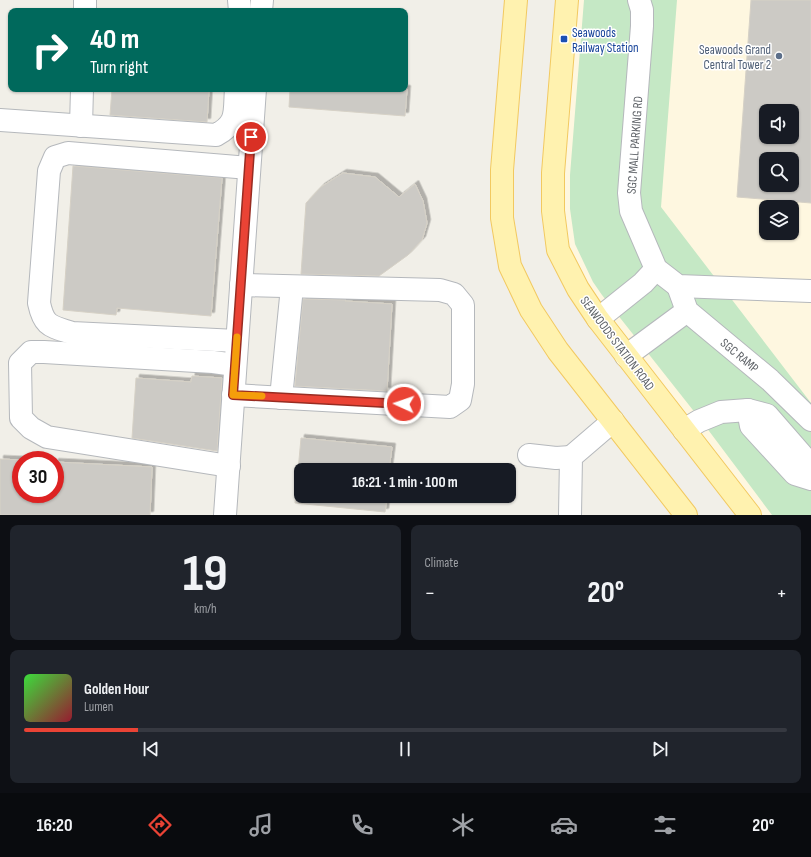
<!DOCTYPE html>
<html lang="en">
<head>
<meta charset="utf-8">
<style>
	:root { --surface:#171b24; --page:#20242c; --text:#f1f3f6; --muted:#9ea1a6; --line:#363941; --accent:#ea4335 }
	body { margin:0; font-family:"Sofia Sans Condensed",sans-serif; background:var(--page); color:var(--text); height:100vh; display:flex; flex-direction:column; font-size:15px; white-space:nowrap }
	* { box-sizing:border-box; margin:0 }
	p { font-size:13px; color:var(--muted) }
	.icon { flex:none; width:22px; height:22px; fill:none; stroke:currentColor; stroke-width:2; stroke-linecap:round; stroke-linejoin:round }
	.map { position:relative; height:515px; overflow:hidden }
	.drawer { display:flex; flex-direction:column; gap:10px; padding:10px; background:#0d0f14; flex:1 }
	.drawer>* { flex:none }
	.banner { position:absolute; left:8px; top:8px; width:400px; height:84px; border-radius:8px; box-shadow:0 1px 3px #0004; background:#00695c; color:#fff; overflow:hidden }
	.buttons { position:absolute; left:759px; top:104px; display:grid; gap:8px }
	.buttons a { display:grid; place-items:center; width:40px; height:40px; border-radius:8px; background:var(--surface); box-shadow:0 1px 3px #0004; font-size:20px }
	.speed { position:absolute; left:12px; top:451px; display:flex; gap:8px; font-size:20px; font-weight:700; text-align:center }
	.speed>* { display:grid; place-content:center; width:52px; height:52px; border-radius:50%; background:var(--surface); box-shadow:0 1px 3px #0004; line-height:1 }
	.speed .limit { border:6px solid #d22; background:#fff; color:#111 }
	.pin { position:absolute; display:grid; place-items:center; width:34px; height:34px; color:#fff; margin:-17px; border:2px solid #fff; border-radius:50%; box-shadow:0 1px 4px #0007 }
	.me { position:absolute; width:44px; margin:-22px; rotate:273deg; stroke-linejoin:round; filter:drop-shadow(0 0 3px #0008) }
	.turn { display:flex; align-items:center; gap:14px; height:84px; padding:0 16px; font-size:18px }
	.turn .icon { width:52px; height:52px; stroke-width:2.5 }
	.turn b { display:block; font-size:28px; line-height:34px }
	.big { font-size:30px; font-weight:700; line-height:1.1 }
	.drawer .tile { flex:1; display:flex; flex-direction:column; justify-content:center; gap:6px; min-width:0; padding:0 14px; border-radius:8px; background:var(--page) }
	.drawer .dial { align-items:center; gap:0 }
	.dial b { font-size:52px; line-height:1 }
	.song { display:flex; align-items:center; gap:12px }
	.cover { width:48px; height:48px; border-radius:6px; background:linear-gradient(135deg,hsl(120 70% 55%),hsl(350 70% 35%)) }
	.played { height:4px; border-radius:2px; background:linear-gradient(90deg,var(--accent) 15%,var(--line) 15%) }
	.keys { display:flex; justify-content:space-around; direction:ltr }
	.heat { display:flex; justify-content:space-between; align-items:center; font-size:22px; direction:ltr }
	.drawer .tiles { flex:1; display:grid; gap:10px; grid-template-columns:1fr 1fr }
	.tile:last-child { grid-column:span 2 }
	.trip { position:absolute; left:294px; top:463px; width:222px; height:40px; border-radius:8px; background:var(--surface); box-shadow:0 1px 3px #0004; font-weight:700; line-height:40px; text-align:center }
	.tab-bar { display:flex; height:64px; justify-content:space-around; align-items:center; background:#090b0e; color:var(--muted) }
	.tab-bar .icon { width:28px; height:28px }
	.tab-bar .active { color:var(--accent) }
	.tab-bar b { font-size:18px; color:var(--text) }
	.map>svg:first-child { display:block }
	.commercial { fill:#fef7e0; fill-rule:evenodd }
	.green { fill:#c5e8c5 }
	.building { fill:#cccac5; stroke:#d6d1c6; fill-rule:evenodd; filter:url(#shadow) }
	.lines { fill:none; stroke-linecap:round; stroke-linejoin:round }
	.minor-casing { stroke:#b5b8bc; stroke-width:24 }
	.major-casing { stroke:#f2c960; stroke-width:24 }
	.minor { stroke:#fff; stroke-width:22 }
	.major { stroke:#fff2af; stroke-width:22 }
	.route-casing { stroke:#982c22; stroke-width:10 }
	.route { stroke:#ea4335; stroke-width:7 }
	.slow { stroke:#f59e0b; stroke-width:7 }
	.transit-dot { fill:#1a4fb4; stroke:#fff; stroke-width:1.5 }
	.service-dot { fill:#5c6f8a; stroke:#fff; stroke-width:1.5 }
	.labels { text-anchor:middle; stroke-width:3; stroke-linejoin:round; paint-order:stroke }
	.transit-label { font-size:13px; fill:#164399; stroke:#fff; text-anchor:start }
	.service-label { font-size:13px; fill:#4e5e75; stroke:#fff; text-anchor:end }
	.street-label { font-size:13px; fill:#5f6368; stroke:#fff }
</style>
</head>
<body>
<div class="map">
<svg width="811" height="515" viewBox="0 0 811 515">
	<defs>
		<filter id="shadow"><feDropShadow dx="3.5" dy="-3.5" stdDeviation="0" flood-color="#0004"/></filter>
	</defs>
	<rect width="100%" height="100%" fill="#f1efe8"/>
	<path class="commercial" d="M567 0H811V515H750L598 319 553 211ZM766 111H792V137H766ZM766 159H792V185H766ZM766 207H792V233H766Z"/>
	<path class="green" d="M584 0H677L661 207 811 403V515H772L700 419 602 295 593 282 575 244 570 209V175Z"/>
	<g class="building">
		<path d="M751 0H811V203L737 197ZM766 111H792V137H766ZM766 159H792V185H766Z"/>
		<path d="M112 89H209L207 122 110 115Z"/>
		<path d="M290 89H407L405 116 289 107Z"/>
		<path d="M73 166 222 178 211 316 117 308 116 315 63 310Z"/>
		<path d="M343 173 375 177 399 197 415 184 423 201 427 223 422 240 408 255 379 276 301 274 306 203 321 187Z"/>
		<path d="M303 299 346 300 345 301 392 304 387 391 295 386Z"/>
		<path d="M192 376 222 378 217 451 132 438 136 378 191 382Z"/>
		<path d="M301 438 392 447 389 470H301V496H387L385 512 295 503Z"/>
		<path d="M0 459 21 460V494H55V462L152 467 150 515H0Z"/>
	</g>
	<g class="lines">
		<defs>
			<g id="minor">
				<path d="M239 0 240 11"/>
				<path d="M639 0 642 10V26L629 193 631 211 656 269 678 286 810 291"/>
				<path d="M85 11V0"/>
				<path d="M261 11 262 0"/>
				<path d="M0 120 216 135C239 123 234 111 236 89"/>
				<path d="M81 126 82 89"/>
				<path d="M678 286 687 311 770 380 811 420"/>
				<path d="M598 319 643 283 656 269"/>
				<path d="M237 341 72 333C51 326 44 327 39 303L49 171 55 157 68 153 249 168"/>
				<path d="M626 356 687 311"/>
				<path d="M233 395 450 407 460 400 463 384V305L454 294 440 290 241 285"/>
				<path d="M281 398 292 287"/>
				<path d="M748 410 751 426 795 474 811 479"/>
				<path d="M684 430 699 421 721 412 748 410 767 415 808 462 811 475"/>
				<path d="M529 455 556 458 571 457"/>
				<path d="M229 466 47 437 31 428 21 418 20 363 31 352H44L213 362 235 365"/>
				<path d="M225 515 255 89"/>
				<path d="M570 515 571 457 613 421"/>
			</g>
			<g id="major">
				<path d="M516 0 502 170V218L510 266 531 310 558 351 686 515"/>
				<path d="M567 0 553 173V211L558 250 578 289 598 319 750 515"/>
			</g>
		</defs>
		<use href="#minor" class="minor-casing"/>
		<use href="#major" class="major-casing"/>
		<use href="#minor" class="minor"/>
		<use href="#major" class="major"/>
	</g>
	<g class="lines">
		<defs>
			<path id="route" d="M251 137 233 395 404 404"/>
		</defs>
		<use href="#route" class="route-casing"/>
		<use href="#route" class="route"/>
		<path class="slow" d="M237 337 233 395 262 396"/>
	</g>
	<rect class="transit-dot" x="560" y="35" width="8" height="8" rx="2"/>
	<circle class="service-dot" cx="779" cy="56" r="4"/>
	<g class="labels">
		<g class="transit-label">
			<text x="572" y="37">Seawoods<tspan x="572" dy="15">Railway Station</tspan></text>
		</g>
		<g class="service-label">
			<text x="771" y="54">Seawoods Grand<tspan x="771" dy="15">Central Tower 2</tspan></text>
		</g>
		<g class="street-label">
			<text transform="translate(634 145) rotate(-86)" y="5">SGC MALL PARKING RD</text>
			<text transform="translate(618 343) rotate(53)" y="5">SEAWOODS STATION ROAD</text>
			<text transform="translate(740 355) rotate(40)" y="5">SGC RAMP</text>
		</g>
	</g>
</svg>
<div class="buttons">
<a><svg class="icon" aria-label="sound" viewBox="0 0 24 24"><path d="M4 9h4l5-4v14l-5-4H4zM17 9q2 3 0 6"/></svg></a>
<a><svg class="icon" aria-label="search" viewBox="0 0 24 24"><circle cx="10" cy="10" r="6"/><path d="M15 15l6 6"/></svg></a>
<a><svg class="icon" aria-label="layers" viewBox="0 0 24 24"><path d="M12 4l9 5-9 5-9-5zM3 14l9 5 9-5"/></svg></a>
</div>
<div class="speed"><div class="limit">30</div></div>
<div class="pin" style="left:251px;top:137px;background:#d93025"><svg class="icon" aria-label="arrive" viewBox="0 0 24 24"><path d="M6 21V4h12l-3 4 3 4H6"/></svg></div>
<svg class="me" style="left:404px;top:404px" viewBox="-20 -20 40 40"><circle r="17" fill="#ea4335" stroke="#fff" stroke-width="3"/><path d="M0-11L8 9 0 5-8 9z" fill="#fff"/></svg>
<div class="trip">16:21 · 1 min · 100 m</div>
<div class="banner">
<div class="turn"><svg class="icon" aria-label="right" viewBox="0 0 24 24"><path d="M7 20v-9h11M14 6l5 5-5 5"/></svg><div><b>40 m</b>Turn right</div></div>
</div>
</div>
<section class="drawer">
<div class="tiles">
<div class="tile dial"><b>19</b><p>km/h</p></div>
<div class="tile"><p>Climate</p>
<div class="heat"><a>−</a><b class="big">20°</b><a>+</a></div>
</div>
<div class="tile">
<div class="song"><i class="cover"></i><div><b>Golden Hour</b><p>Lumen</p></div></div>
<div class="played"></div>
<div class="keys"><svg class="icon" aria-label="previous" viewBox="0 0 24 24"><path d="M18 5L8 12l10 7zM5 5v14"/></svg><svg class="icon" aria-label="pause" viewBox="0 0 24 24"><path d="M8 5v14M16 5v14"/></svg><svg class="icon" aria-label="next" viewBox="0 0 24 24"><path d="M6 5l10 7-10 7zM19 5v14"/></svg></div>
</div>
</div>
</section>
<nav class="tab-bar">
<b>16:20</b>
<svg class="icon active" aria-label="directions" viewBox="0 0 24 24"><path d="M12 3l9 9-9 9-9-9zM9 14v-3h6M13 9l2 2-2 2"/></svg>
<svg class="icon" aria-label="music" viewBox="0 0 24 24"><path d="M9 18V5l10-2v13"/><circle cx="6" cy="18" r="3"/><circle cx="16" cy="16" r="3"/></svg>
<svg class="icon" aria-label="phone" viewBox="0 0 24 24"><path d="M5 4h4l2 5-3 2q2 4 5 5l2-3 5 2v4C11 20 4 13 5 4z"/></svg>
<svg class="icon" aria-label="climate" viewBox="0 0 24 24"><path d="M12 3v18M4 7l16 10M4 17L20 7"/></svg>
<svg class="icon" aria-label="car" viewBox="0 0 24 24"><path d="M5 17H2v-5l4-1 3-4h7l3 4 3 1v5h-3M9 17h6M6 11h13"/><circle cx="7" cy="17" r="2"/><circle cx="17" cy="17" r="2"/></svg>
<svg class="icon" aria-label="filters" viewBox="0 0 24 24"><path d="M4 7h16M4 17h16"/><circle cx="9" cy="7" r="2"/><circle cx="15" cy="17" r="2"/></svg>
<b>20°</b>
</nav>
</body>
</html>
